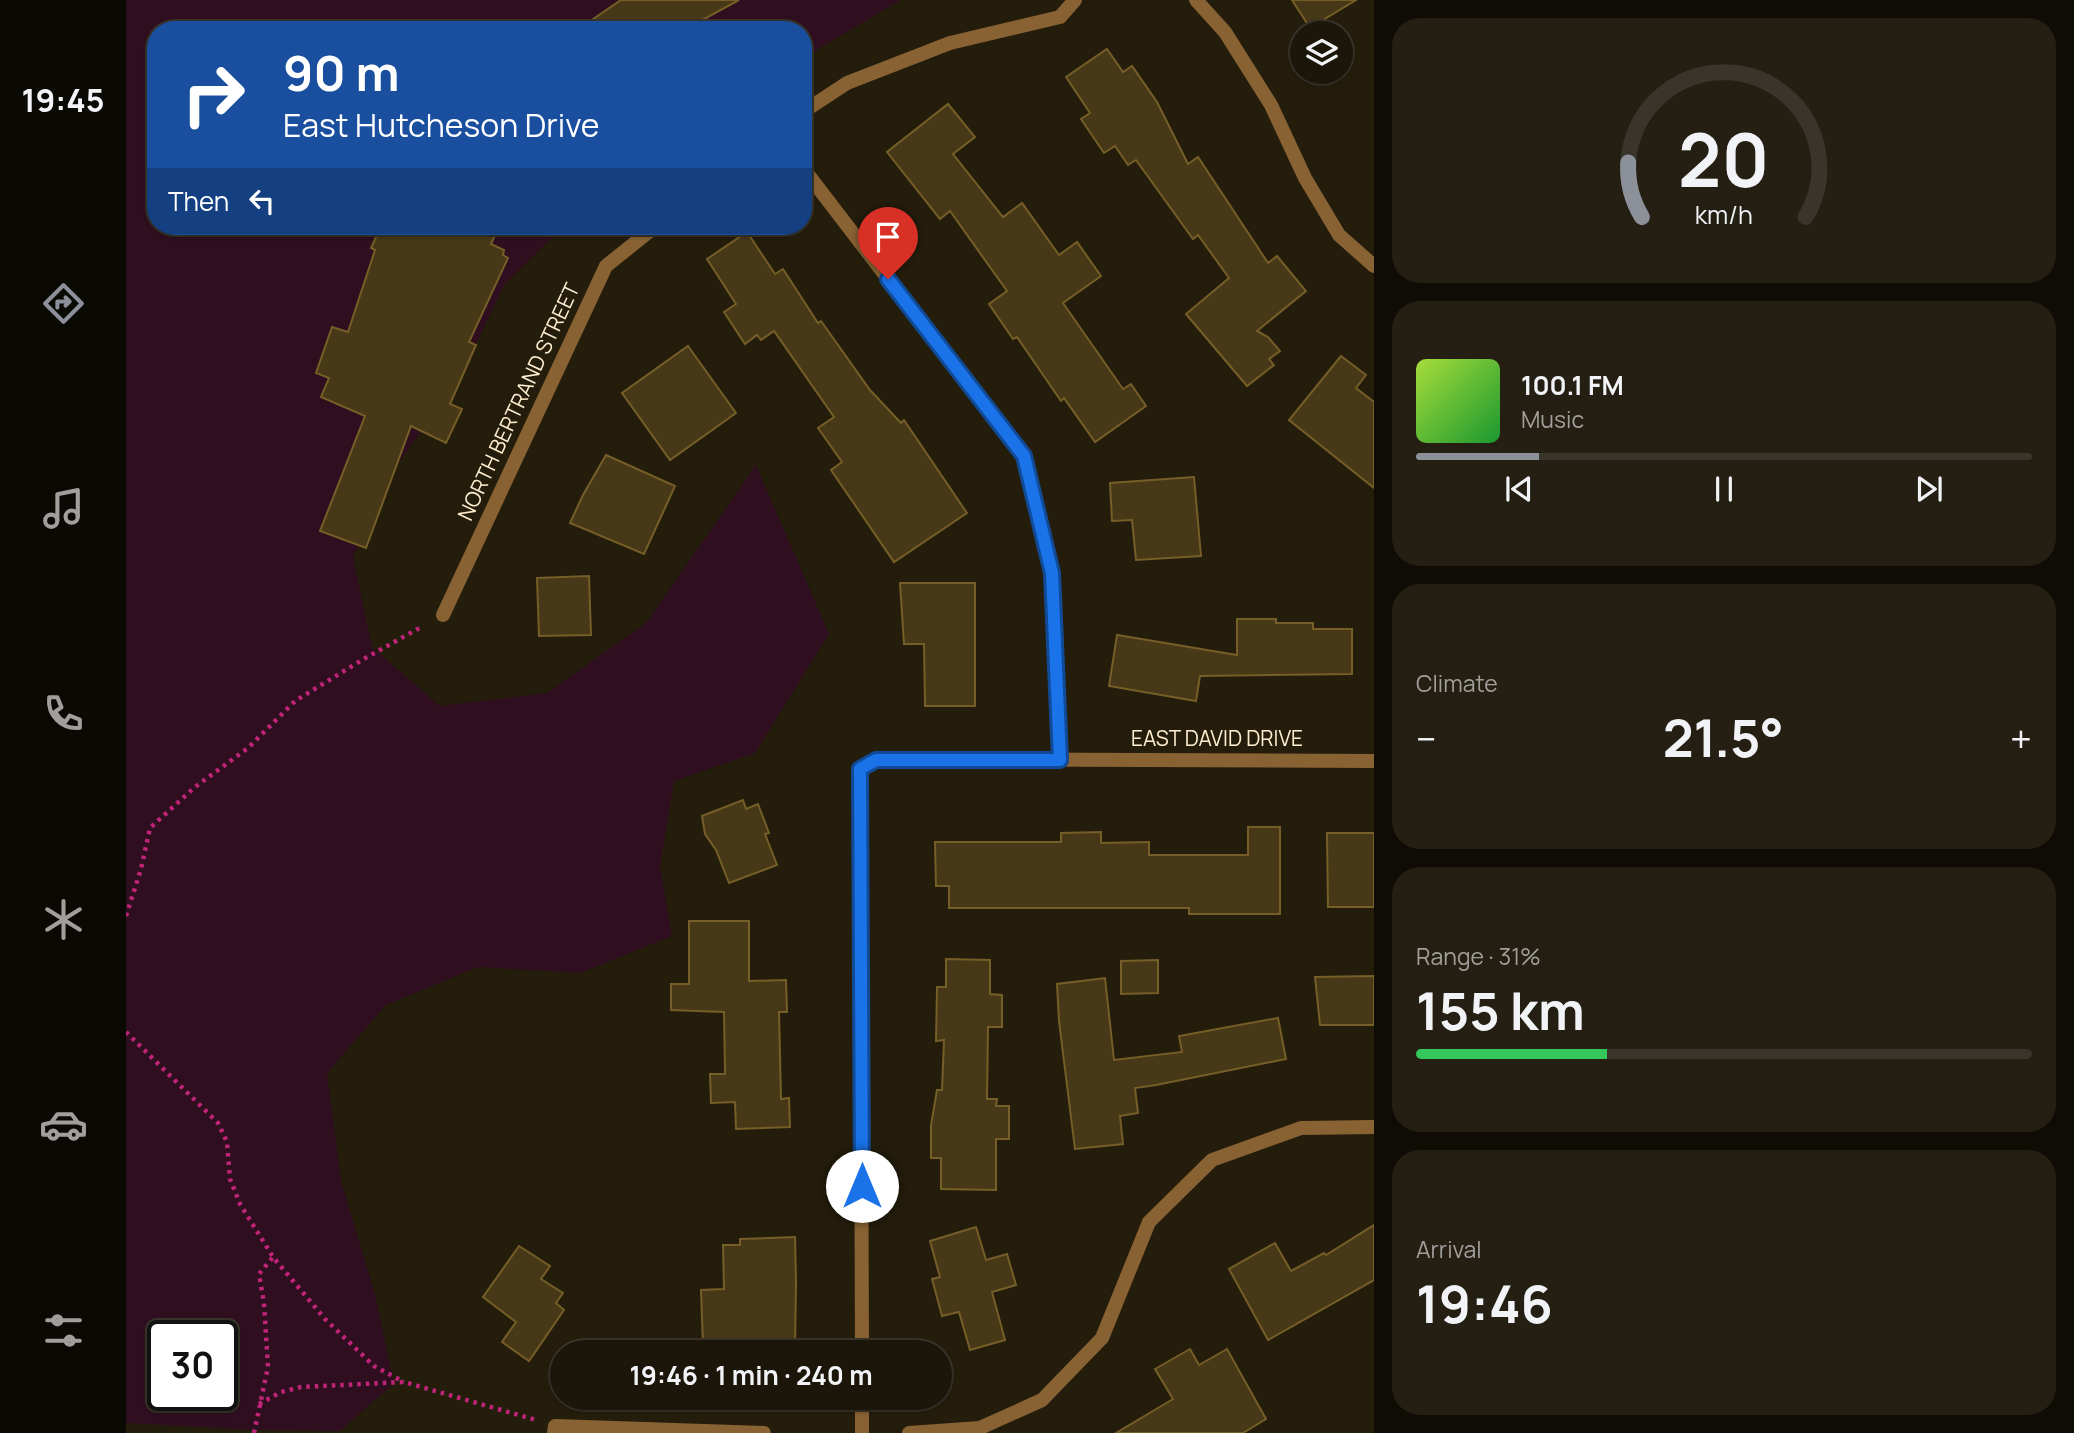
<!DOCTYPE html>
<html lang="en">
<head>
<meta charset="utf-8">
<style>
	:root { --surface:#1b1609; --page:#241f12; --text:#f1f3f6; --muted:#a09f9c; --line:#39352a; --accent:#8c9099 }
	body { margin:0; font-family:Manrope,sans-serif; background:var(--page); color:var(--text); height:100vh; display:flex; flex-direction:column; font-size:26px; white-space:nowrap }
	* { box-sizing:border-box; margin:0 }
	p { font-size:23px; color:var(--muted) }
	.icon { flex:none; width:38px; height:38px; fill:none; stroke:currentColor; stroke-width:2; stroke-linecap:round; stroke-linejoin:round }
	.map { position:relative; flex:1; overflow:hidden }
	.drawer { display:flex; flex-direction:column; gap:18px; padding:18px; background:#0f0c05; width:700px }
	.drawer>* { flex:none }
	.banner { position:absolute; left:21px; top:21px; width:665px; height:214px; border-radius:28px; box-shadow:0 2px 5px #0004,0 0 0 2px var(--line); background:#1a4fa0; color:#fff; overflow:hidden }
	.controls { position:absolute; left:1164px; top:21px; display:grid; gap:14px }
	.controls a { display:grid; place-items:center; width:63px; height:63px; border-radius:50%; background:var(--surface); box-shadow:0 2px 5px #0004,0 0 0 2px var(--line); font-size:35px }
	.speed { position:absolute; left:21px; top:1320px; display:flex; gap:14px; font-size:35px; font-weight:700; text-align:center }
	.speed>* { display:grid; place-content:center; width:91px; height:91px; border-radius:50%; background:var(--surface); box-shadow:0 2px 5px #0004,0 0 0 2px var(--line); line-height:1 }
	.speed .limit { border:4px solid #111; border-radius:10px; background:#fff; color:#111 }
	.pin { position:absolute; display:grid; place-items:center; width:60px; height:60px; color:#fff; margin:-72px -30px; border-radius:50% 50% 50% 0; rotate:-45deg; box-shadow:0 0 7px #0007 }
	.pin .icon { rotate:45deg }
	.me { position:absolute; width:77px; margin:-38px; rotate:0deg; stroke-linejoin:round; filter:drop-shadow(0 0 5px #0008) }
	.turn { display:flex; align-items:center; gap:24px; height:147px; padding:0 21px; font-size:32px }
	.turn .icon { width:91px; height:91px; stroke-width:2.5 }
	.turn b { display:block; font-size:49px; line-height:60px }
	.then { display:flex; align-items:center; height:66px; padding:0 21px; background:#0003; gap:14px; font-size:26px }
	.big { font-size:52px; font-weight:700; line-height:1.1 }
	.drawer .widget { flex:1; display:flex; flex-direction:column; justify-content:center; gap:10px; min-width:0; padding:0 24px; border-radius:28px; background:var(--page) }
	.drawer .dial { align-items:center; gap:0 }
	.dial svg { height:182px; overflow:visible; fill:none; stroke:var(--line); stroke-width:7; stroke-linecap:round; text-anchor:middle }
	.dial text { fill:var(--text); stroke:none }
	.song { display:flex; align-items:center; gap:21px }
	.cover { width:84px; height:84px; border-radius:10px; background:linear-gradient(135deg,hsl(80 70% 55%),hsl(130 70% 35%)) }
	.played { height:7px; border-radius:4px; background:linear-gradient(90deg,var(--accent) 20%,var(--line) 20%) }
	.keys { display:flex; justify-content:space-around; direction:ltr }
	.heat { display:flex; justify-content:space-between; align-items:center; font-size:38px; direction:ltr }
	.charge { height:10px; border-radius:5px; background:linear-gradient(90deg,#34c759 31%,var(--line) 0) }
	.trip { position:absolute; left:424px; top:1340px; width:402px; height:70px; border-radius:35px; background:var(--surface); box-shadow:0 2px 5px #0004,0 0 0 2px var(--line); font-weight:700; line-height:70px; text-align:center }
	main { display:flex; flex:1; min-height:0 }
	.tab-bar { display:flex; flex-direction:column; width:126px; justify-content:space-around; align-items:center; background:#0b0904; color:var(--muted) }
	.tab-bar .icon { width:49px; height:49px }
	.tab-bar .on { color:var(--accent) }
	.tab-bar b { font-size:32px; color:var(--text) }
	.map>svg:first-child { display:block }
	.green { fill:#2f0f1f; fill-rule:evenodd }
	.building { fill:#473917; stroke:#755e27; stroke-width:2 }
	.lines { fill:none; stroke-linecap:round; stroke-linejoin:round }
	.path { stroke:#bf2478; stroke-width:4.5; stroke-dasharray:3.5 5; stroke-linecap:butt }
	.street { stroke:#886233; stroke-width:14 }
	.route-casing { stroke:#114b97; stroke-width:18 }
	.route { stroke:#1a73e8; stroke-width:12 }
	.labels { text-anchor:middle; stroke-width:7; stroke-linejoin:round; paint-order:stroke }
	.street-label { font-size:21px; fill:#ffedd0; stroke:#241d0c }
</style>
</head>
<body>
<main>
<nav class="tab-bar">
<b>19:45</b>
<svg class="icon on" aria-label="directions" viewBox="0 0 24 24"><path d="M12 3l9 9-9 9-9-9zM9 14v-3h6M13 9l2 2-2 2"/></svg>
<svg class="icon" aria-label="music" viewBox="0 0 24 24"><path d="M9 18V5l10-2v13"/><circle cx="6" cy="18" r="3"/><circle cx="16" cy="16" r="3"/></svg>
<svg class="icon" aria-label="phone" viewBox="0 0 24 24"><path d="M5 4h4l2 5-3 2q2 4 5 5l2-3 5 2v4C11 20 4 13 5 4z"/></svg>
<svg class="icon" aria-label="climate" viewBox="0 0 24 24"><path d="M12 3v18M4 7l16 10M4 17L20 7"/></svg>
<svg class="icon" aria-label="car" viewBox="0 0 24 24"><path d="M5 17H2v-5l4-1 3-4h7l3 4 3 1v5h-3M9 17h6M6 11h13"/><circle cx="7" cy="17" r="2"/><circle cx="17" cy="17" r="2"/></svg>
<svg class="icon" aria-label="filters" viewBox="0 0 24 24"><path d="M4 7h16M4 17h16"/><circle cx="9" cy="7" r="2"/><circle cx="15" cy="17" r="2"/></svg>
</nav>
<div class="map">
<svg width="1248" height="1433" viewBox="0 0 1248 1433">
	<rect width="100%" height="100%" fill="#241d0c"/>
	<path class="green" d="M0 0H775L677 58V30H30V226H438L378 285 334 378 271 465 227 557 246 647 314 706 421 693 520 623 630 465 703 634 629 753 548 781 534 866 546 936 454 973 352 967 260 1005 201 1073 215 1181 249 1294 268 1383 214 1431 132 1430 0 1423ZM37 1335H96V1395H37Z"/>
	<g class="building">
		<path d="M495 0H613L558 30H451Z"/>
		<path d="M1166 0H1230L1184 28Z"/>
		<path d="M981 49 997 72 1006 66 1031 102 1062 164 1072 157 1142 263 1151 256 1180 291 1131 331 1142 337 1154 351 1143 359 1148 365 1121 386 1060 314 1103 278 1072 235 1067 239 1010 160 1002 165 989 146 978 153 955 119 964 113 940 77Z"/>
		<path d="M822 104 849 137 827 154 877 217 896 203 933 255 951 242 975 276 937 303 997 389 1005 384 1020 406 969 442 938 398 935 401 891 337 887 339 863 304 881 291 824 211 814 219 761 152Z"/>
		<path d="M255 226H373L365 244 378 250 377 255 382 258 343 342 350 345 324 404 336 409 320 443 285 426 240 548 194 531 239 416 195 397 203 378 190 373 206 327 222 332 249 250 245 248Z"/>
		<path d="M621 232 649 274 657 269 692 323 695 321 744 390 775 423 778 420 841 513 768 562 705 470 716 462 692 428 708 417 648 331 635 340 631 335 619 344 598 312 610 304 581 259Z"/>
		<path d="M562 346 610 413 544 460 496 393Z"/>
		<path d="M1215 356 1240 375 1230 388 1248 402V488L1163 420Z"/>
		<path d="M480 455 549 486 518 554 444 523 457 495Z"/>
		<path d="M1068 477 1075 556 1010 560 1006 520 986 521 984 483Z"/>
		<path d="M463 576 465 635 413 636 411 578Z"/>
		<path d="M774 583H849V706H799L798 644H778Z"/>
		<path d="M1111 619H1150V623H1187V629H1226V674L1074 676 1070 701 983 686 991 635 1111 655Z"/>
		<path d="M617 800 620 809 632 804 643 833 639 834 651 865 603 883 590 850 579 834 576 816Z"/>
		<path d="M1122 827H1154V914H1063V908H823V886H810L809 842H935V833L975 832V843L1023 842V855H1122Z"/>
		<path d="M1201 833H1248V907H1202Z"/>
		<path d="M563 921H623V981L660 980 661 1012H653L655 1099 663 1098 664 1127 610 1129 609 1102 585 1103 584 1074H599L598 1012 545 1010V984H563Z"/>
		<path d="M820 959 864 960V994L876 995V1027H862L861 1099H871L870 1106H883V1139H870V1190L815 1189V1158H805V1125L811 1090H816L818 1040 810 1041 811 987H820Z"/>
		<path d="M1032 960V993L995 994V961Z"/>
		<path d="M1248 976V1025H1194L1189 977Z"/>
		<path d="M979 978 988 1060 1056 1052 1053 1036 1152 1018 1160 1059 1030 1085 1009 1088 1012 1113 994 1116 997 1144 949 1149 933 1021 931 984Z"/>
		<path d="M1248 1225V1280L1142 1340 1103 1269 1149 1243 1165 1271 1198 1253 1200 1255Z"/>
		<path d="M850 1227 860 1260 881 1254 890 1285 866 1292 879 1340 844 1350 833 1312 816 1316 806 1279 814 1277 804 1241Z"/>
		<path d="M669 1237 670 1282 669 1350 648 1353H603V1345L577 1346 575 1290 598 1289 597 1245H614V1239Z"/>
		<path d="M393 1246 424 1266 415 1279 437 1293 430 1303 438 1310 403 1361 376 1342 390 1322 357 1297Z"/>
		<path d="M1064 1349 1073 1365 1101 1349 1140 1419 1117 1433H990L1047 1399 1029 1369Z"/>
	</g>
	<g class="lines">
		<g class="path">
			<path d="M0 916 15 869 24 828 69 787 122 748 169 701 236 660 297 626"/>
			<path d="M0 1032 92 1123 101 1142 104 1179 114 1204 147 1257 199 1319 248 1366 278 1382"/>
			<path d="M133 1404 155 1392 175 1387 278 1382 410 1420"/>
			<path d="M128 1433 142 1367 138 1303 133 1274 147 1257"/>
		</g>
		<g class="street">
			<path d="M1070 0 1099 32 1145 105 1179 178 1213 235 1248 266"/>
			<path d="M677 112 721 83 824 43 934 17 949 0"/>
			<path d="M677 168 898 456 926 573 934 760"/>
			<path d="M317 615 480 266 530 226"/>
			<path d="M736 1353 734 769 750 759 1248 761"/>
			<path d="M736 1398V1433"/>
			<path d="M428 1433 429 1426 638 1433"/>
			<path d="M783 1433 854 1428 916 1400 976 1338 1023 1222 1086 1160 1175 1128 1248 1127"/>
		</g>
	</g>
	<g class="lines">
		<defs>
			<path id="route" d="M736 1186 734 769 750 760H934L926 573 898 456 762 279"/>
		</defs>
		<use href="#route" class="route-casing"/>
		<use href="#route" class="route"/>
	</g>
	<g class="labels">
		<g class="street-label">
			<text transform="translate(393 402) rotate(-65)" y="7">NORTH BERTRAND STREET</text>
			<text x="1091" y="746">EAST DAVID DRIVE</text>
		</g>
	</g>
</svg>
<div class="controls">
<a><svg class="icon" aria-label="layers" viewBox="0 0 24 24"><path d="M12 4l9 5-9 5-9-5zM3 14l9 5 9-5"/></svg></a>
</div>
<div class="speed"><div class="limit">30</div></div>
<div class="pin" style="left:762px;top:279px;background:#d93025"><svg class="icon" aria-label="arrive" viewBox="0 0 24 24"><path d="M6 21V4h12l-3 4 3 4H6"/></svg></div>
<svg class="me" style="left:736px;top:1186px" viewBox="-20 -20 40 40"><circle r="19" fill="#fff"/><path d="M0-13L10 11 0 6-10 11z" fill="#1a73e8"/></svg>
<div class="trip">19:46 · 1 min · 240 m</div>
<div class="banner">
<div class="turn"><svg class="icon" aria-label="right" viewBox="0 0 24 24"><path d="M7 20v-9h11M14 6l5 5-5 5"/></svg><div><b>90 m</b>East Hutcheson Drive</div></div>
<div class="then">Then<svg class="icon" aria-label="left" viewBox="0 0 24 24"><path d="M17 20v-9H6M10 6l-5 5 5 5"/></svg></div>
</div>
</div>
<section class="drawer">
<div class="widget dial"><svg viewBox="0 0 100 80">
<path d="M14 69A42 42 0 1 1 86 69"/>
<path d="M14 69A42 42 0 0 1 8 45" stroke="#8c9099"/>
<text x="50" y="56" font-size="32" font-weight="700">20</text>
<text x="50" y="72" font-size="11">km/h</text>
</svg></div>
<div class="widget">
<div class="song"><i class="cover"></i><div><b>100.1 FM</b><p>Music</p></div></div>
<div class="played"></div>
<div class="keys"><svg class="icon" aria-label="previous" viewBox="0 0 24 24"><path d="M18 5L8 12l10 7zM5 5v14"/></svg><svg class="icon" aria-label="pause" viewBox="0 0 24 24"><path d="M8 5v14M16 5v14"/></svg><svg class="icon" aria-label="next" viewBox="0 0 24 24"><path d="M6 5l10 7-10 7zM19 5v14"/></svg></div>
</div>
<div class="widget"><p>Climate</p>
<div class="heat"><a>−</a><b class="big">21.5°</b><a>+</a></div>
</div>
<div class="widget"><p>Range · 31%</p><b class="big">155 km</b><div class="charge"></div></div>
<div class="widget"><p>Arrival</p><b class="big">19:46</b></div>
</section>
</main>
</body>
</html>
